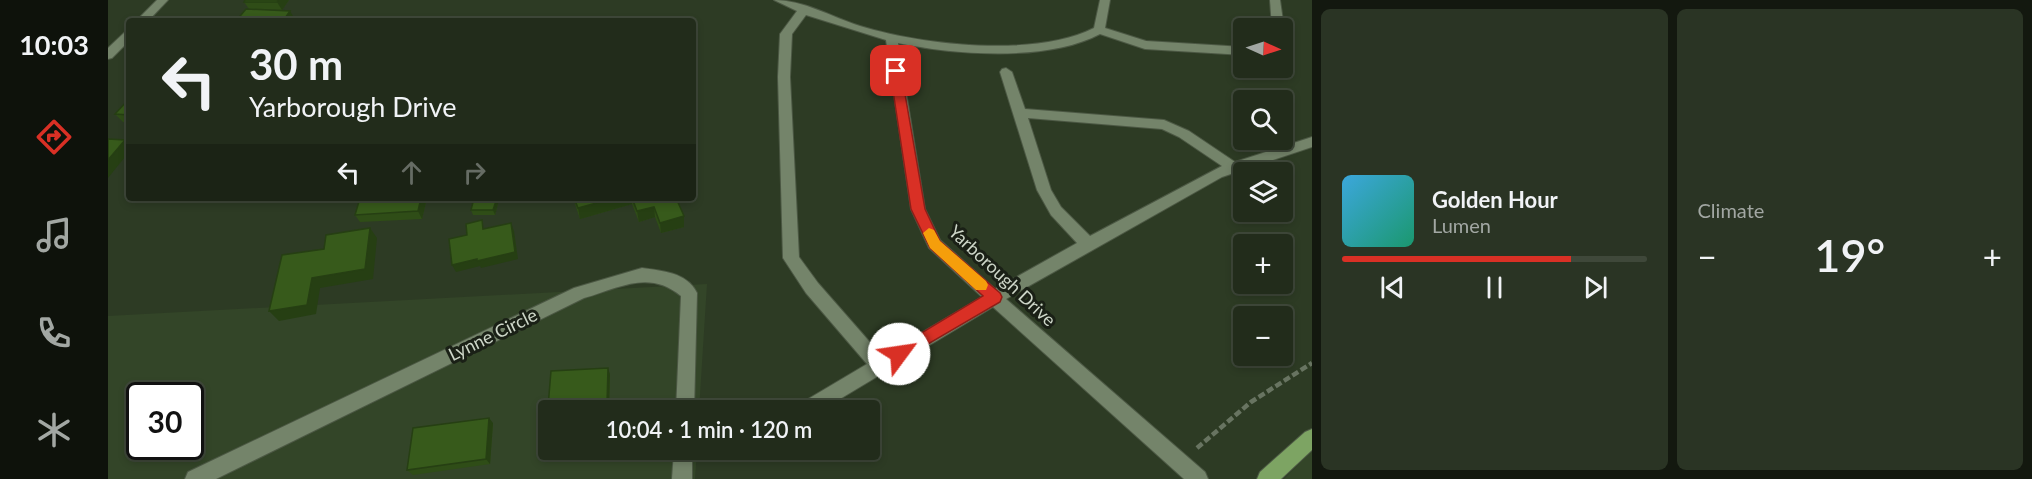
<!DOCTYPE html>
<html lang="en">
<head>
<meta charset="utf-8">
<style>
	:root { --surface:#222c1b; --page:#2a3424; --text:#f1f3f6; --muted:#a2a7a3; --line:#3f483a; --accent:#d93025 }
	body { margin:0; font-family:Lato,sans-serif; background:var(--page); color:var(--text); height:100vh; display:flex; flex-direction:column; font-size:22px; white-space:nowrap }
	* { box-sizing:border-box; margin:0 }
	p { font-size:20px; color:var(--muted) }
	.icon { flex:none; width:33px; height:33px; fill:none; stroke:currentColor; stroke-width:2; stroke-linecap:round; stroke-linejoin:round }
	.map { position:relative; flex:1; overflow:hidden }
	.sheet { display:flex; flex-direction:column; gap:9px; padding:9px; background:#13180f; width:720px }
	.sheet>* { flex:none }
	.hud { position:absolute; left:18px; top:18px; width:570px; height:183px; border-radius:6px; box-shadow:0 3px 9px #0003,0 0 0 2px var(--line); background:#222c1b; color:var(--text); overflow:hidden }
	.needle { width:39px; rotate:93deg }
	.buttons { position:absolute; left:1125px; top:18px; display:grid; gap:12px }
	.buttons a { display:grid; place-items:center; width:60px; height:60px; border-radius:6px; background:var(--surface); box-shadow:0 3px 9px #0003,0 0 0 2px var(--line); font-size:30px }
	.speed { position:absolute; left:18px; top:382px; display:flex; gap:12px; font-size:30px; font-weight:700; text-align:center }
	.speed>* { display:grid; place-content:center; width:78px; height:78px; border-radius:50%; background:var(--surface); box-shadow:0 3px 9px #0003,0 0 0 2px var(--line); line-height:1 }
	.speed .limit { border:3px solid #111; border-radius:9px; background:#fff; color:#111 }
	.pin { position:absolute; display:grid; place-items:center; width:51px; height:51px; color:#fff; margin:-26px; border-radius:12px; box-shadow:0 3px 9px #0006 }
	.me { position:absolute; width:66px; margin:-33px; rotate:59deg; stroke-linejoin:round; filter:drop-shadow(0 0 4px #0008) }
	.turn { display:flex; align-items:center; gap:21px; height:126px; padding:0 24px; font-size:27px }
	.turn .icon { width:78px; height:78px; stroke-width:2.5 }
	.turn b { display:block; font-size:42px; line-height:51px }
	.lanes { display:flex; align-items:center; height:57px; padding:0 24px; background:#0003; justify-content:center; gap:30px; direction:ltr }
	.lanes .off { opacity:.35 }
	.big { font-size:45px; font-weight:600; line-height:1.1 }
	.sheet .tile { flex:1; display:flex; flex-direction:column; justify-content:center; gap:9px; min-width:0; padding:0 21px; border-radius:9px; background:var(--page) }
	.song { display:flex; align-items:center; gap:18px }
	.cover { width:72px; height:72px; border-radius:9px; background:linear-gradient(135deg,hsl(200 70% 55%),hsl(160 70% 35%)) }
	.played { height:6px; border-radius:3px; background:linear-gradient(90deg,var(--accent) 75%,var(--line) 75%) }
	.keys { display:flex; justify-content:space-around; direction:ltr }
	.heat { display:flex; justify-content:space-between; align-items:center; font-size:33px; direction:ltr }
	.sheet .tiles { flex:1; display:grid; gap:9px; grid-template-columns:repeat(2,1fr) }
	.trip { position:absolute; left:430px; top:400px; width:342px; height:60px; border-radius:6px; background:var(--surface); box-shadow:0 3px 9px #0003,0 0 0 2px var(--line); font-weight:600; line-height:60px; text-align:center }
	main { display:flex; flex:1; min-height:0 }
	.dock { display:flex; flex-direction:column; width:108px; justify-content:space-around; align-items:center; background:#0e120b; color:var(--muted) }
	.dock .icon { width:42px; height:42px }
	.dock .current { color:var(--accent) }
	.dock b { font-size:27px; color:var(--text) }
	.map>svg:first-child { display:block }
	.built { fill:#334528; fill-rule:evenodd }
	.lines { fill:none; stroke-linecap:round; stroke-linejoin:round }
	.minor-casing { stroke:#4c5844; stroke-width:2 }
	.major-casing { stroke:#4c5844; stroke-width:2 }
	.path { stroke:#687461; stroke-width:4.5; stroke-dasharray:7 3; stroke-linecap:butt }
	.minor { fill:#74846a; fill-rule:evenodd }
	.major { fill:#7da463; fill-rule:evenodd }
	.wall { fill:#2f4d17 }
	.shaded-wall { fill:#263f13 }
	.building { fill:#375a1b; stroke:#263f13; stroke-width:1.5 }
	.route { fill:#d93025; stroke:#8d1f18; stroke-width:1.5 }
	.slow { fill:#f59e0b }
	.labels { text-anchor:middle; stroke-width:6; stroke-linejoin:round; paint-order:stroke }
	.street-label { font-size:18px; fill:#cdd6c8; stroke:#1a2016 }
</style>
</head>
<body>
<main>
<nav class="dock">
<b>10:03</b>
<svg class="icon current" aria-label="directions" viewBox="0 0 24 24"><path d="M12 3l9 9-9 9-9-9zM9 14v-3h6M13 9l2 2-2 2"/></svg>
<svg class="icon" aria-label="music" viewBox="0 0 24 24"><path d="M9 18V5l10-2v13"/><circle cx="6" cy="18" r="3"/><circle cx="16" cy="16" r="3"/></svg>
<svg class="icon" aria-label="phone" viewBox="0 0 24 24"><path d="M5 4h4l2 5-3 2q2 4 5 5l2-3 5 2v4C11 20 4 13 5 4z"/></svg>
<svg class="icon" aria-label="climate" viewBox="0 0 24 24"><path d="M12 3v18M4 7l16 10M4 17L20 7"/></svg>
</nav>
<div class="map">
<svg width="1204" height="479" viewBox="0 0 1204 479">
	<rect width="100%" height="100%" fill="#2d3b24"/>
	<g class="built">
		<path d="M599 284 591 411H441V450H589L587 479H0V316ZM32 396H82V447H32Z"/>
		<path d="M1204 450V479H1176Z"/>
	</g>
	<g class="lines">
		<defs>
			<g id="minor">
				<path d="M49 0H60L40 21H28Z"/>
				<path d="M666 0C695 0 724 17 752 26 814 45 927 58 986 28L992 0H1002L997 28 1038 41 1136 47V55L1037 49 992 34C939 62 847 55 790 43L817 209 832 240 887 289 969 243 943 215 929 190 892 72 894 69 898 68 904 72 917 109 1056 120 1081 131 1127 162 1204 137V147L1114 177 898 299 1097 472 1100 479H1076L885 307 712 411H687L690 405 759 364 698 293 675 258 670 77 672 34 689 11ZM698 15 778 40 803 209 821 248 874 297 774 356 710 283 691 257 682 77 684 34ZM920 118 1054 129 1071 137 1114 166 982 236 953 207 943 190Z"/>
				<path d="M1162 0H1172L1176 28 1174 30 1164 28Z"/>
				<path d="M21 31V41L4 58 0 59V48L17 32Z"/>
				<path d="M534 268C554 271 579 272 589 293L586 411H568L573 296C541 269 511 288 476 298L108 479H77L80 472 466 288Z"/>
				<path d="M566 450H584V479H564Z"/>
			</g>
			<path id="major" d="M1204 429V450L1173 479H1149L1152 472 1197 432Z"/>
		</defs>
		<use href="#minor" class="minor-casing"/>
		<use href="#major" class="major-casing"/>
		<path class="path" d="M1089 448 1143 402 1204 363"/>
		<use href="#minor" class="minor"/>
		<use href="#major" class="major"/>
	</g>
	<g class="wall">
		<path d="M181 0 174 10 141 9 136 2Z"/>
		<path d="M21 99V122H15L7 114Z"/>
		<path d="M252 198H319L314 219 252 222 247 215Z"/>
		<path d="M366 198H391V200L387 215H365L363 210Z"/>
		<path d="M465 198H568L576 216V227L553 233 547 217 531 222 524 204 472 219Z"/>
		<path d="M502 374 501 409 472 411H442L440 407Z"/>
		<path d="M385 423 382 464 305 475 299 470Z"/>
	</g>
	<g class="shaded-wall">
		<path d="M170 0H181L174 10 169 2Z"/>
		<path d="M182 11 188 21H175Z"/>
		<path d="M17 140 21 144V152L0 178V160Z"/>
		<path d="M313 198H319L314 219 310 211Z"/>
		<path d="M389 198H391V200L387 215 385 210Z"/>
		<path d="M507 198H523L524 204 472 219 470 208Z"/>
		<path d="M546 207 547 217 531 222 529 211Z"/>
		<path d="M576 216V227L553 233 552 223Z"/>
		<path d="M403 223 406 231 410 259 373 268 372 266 348 272 344 265 369 259Z"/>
		<path d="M262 228 269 238 265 279 212 288 208 314 171 321 161 311 204 278Z"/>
		<path d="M500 368 502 374 501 409 499 403Z"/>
		<path d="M381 418 385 423 382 464 378 459Z"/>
	</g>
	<g class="building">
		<path d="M137 0H170L169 2H136Z"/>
		<path d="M138 9 182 11 175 21H128Z"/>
		<path d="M21 99V115L7 114Z"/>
		<path d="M0 139 17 140 0 160Z"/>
		<path d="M252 198H313L310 211 247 215Z"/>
		<path d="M366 198H389L385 210H363Z"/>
		<path d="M466 198H507L470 208Z"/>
		<path d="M524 198H568L576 216 552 223 546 207 529 211Z"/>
		<path d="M374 220 375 229 403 223 407 252 369 261V259L344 265 341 239 359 235 358 224Z"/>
		<path d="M262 228 257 269 204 278 199 305 161 311 174 255 216 249 218 235Z"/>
		<path d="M500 368 499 403 440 407 443 371Z"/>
		<path d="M381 418 378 459 299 470 305 428Z"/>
	</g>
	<path class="route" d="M788 68 793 71 817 209 832 241 892 293 894 297 892 302 791 361 785 359 783 354 785 350 875 296 822 248 803 209 782 71Z"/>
	<path class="slow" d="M821 228 826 230 832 241 878 281 880 285 878 290H868L822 248 815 233Z"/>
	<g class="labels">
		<g class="street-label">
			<text transform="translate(894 276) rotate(43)" y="6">Yarborough Drive</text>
			<text transform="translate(385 335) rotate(-26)" y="6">Lynne Circle</text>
		</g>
	</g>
</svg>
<div class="buttons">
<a><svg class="needle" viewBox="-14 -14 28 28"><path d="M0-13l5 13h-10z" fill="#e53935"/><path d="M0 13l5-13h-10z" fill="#a2a7a3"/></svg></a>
<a><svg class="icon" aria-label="search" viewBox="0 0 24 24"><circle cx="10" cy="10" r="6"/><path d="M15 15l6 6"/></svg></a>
<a><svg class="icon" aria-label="layers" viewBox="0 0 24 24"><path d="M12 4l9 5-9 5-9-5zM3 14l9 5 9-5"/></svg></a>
<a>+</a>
<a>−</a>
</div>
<div class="speed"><div class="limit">30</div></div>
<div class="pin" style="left:788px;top:71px;background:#d93025"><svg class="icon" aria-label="arrive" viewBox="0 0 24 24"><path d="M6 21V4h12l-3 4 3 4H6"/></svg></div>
<svg class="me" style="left:791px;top:354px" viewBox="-20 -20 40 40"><circle r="19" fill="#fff"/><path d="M0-13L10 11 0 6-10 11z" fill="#d93025"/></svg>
<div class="trip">10:04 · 1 min · 120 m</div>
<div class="hud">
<div class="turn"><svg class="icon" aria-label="left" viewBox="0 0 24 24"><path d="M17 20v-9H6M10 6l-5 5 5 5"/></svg><div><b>30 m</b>Yarborough Drive</div></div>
<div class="lanes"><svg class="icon" aria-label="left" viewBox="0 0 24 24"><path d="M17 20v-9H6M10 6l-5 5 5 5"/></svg><svg class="icon off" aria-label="ahead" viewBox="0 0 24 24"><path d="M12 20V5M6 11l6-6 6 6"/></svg><svg class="icon off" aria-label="right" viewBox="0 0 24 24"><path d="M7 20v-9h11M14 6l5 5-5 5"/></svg></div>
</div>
</div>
<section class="sheet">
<div class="tiles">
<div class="tile">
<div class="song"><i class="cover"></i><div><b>Golden Hour</b><p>Lumen</p></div></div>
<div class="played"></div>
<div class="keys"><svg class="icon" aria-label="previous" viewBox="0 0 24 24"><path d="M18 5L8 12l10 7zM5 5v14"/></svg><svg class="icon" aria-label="pause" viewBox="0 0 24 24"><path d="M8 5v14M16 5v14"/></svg><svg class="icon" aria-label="next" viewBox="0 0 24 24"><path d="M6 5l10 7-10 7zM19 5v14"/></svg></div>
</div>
<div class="tile"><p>Climate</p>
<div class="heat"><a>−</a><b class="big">19°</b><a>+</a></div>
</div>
</div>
</section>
</main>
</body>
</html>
